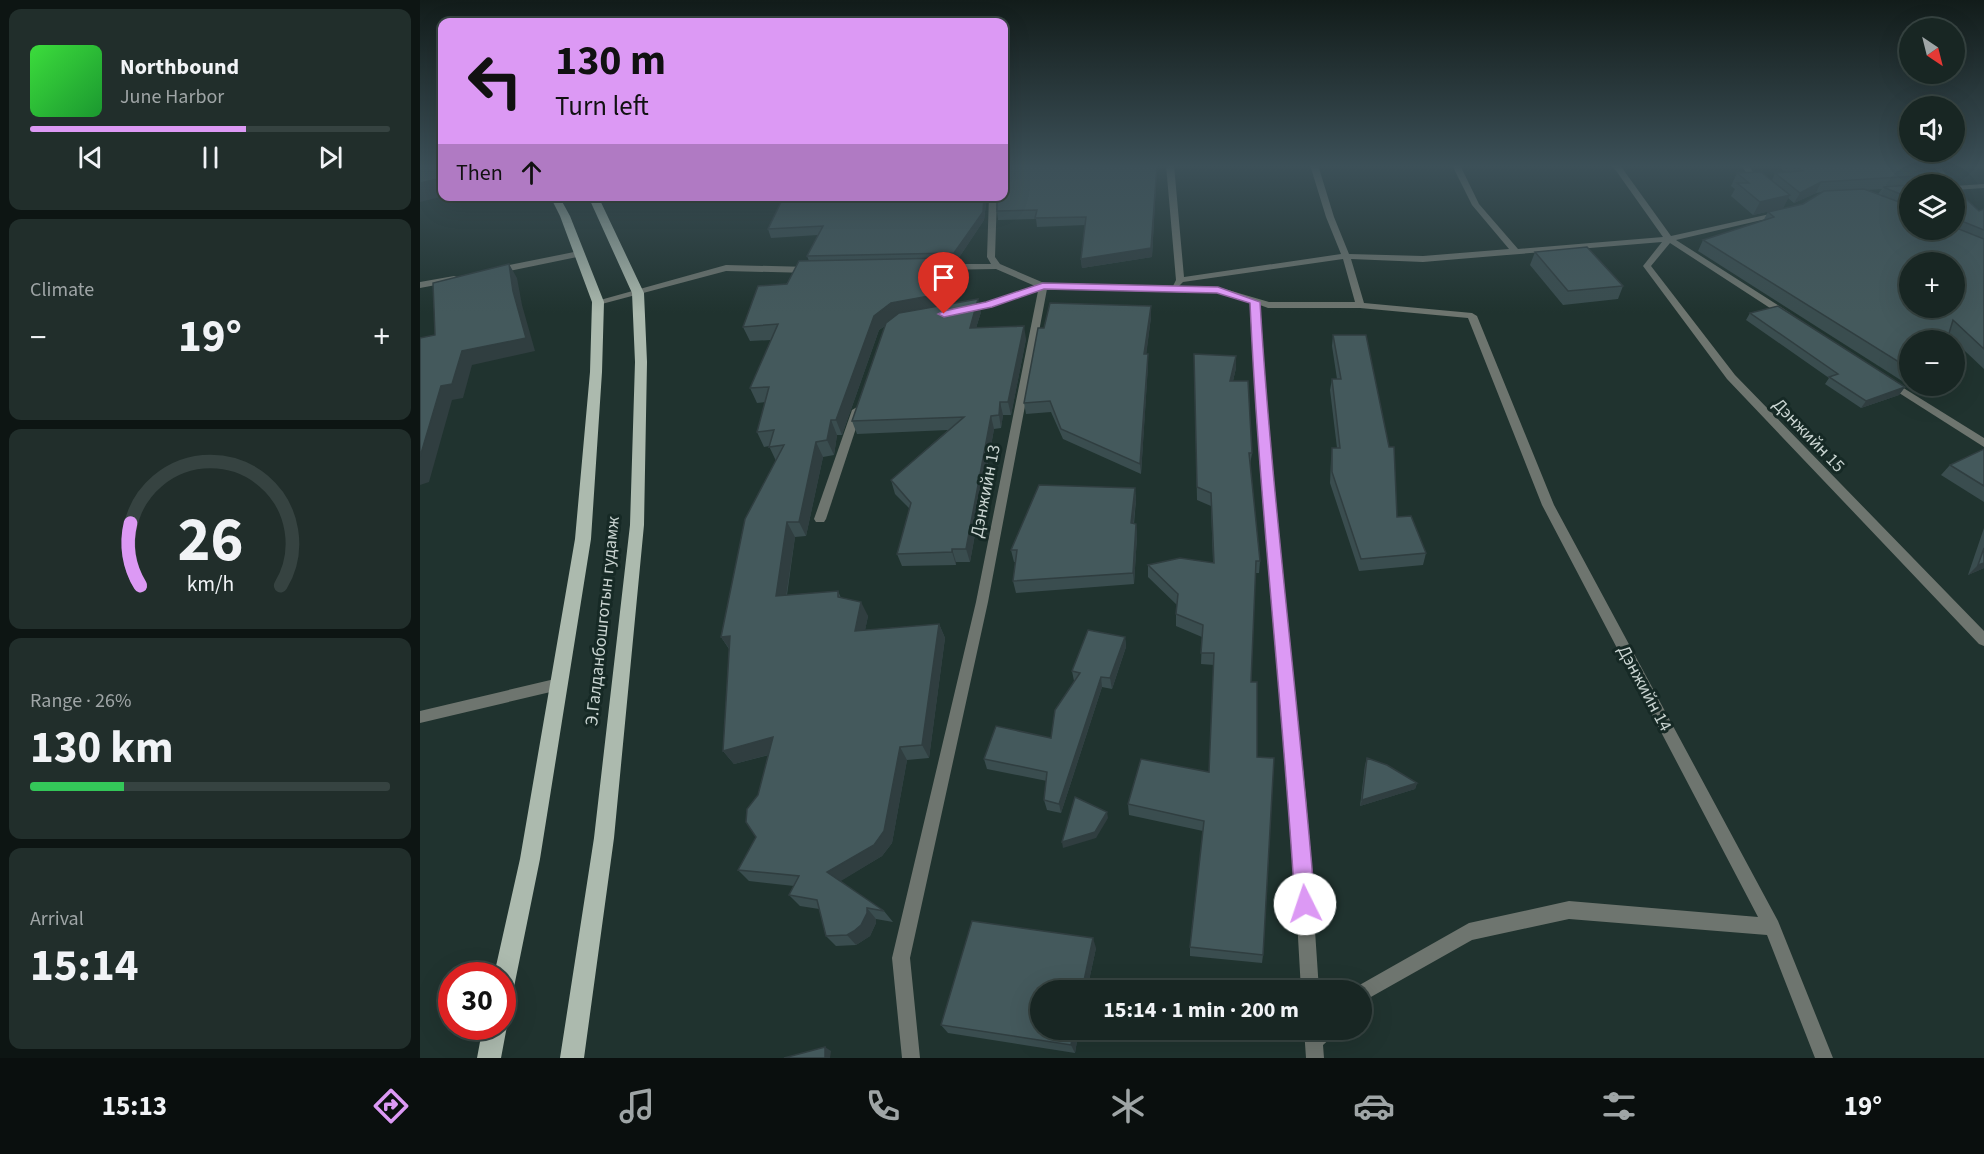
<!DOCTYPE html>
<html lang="en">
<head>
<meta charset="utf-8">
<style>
	:root { --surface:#182623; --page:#212e2b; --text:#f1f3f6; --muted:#9fa5a6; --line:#364341; --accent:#dc99f4 }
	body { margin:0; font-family:"Source Sans 3",sans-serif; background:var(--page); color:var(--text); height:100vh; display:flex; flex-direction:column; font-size:22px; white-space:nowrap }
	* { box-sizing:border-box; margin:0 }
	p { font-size:20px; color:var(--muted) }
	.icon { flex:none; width:33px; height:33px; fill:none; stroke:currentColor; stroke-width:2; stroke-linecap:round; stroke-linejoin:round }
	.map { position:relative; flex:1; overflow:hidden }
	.drawer { display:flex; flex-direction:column; gap:9px; padding:9px; background:#0d1513; width:420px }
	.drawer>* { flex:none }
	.top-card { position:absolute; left:18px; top:18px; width:570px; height:183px; border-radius:12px; box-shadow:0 6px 24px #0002,0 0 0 2px var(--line); background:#dc99f4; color:#111; overflow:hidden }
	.needle { width:39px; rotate:145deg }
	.tools { position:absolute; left:1479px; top:18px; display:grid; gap:12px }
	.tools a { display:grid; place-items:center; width:66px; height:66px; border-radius:50%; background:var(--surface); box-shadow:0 6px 24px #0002,0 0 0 2px var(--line); font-size:30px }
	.speed { position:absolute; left:18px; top:962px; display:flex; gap:12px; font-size:30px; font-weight:700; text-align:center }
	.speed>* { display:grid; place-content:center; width:78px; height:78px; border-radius:50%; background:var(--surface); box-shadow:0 6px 24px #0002,0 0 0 2px var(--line); line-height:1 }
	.speed .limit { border:9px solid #d22; background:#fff; color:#111 }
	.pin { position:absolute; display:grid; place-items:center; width:51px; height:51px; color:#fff; margin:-62px -26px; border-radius:50% 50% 50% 0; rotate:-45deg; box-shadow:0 0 6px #0007 }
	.pin .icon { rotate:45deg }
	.me { position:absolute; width:66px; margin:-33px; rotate:356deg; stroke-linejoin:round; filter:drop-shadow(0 0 4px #0008) }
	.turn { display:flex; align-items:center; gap:21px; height:126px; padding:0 18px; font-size:27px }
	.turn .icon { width:78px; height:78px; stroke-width:2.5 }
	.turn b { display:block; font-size:42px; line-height:51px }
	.then { display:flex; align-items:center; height:57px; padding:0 18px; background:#0003; gap:12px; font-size:22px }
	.big { font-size:45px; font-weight:700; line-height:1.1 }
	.drawer .tile { flex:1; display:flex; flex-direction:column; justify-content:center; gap:9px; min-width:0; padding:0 21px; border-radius:12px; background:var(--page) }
	.drawer .dial { align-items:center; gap:0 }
	.dial svg { height:156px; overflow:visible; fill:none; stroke:var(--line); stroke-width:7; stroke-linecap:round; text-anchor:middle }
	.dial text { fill:var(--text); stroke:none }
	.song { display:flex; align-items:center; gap:18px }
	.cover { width:72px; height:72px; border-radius:9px; background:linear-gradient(135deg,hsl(120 70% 55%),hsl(130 70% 35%)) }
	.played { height:6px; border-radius:3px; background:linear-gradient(90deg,var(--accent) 60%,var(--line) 60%) }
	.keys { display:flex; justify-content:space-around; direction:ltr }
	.heat { display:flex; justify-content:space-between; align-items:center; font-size:33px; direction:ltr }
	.charge { height:9px; border-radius:4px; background:linear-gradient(90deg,#34c759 26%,var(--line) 0) }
	.trip { position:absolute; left:610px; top:980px; width:342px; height:60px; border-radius:30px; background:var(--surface); box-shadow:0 6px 24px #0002,0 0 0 2px var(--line); font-weight:700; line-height:60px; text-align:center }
	.tabs { display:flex; height:96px; justify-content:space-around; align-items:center; background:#0a0f0e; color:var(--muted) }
	.tabs .icon { width:42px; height:42px }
	.tabs .current { color:var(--accent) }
	.tabs b { font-size:27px; color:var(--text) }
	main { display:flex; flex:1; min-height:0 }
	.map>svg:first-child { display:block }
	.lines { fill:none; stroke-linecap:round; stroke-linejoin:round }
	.service { fill:#6e756f; fill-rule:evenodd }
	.minor { fill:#6e756f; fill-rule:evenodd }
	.primary { fill:#acbaae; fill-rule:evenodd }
	.wall { fill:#3a4d4f; fill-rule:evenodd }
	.shaded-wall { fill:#303e40 }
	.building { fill:#44595c; stroke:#303e40; stroke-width:1.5; fill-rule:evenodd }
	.route { fill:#dc99f4; stroke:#8f639f; stroke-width:1.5 }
	.labels { text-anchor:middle; stroke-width:6; stroke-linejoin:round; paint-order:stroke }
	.street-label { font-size:18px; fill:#c9d4d1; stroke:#162925 }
</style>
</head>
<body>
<main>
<section class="drawer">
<div class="tile">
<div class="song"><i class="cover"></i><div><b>Northbound</b><p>June Harbor</p></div></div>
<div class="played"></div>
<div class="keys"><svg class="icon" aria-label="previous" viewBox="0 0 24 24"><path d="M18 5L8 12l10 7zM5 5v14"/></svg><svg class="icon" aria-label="pause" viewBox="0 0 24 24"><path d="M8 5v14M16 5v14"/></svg><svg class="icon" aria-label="next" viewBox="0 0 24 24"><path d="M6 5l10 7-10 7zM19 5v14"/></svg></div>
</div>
<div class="tile"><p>Climate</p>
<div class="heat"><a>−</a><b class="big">19°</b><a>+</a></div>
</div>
<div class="tile dial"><svg viewBox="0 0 100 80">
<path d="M14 69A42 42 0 1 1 86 69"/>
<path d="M14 69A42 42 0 0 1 9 37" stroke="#dc99f4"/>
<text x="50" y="56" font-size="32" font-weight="700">26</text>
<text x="50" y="72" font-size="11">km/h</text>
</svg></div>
<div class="tile"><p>Range · 26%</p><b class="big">130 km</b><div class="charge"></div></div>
<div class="tile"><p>Arrival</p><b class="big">15:14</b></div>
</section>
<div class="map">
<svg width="1564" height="1058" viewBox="0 0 1564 1058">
	<rect width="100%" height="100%" fill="#20332f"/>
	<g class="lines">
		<path class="service" d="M139 678 144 680 146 684 144 688 139 690 0 723V711Z"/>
		<g class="minor">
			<path d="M746 165H754L764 277 921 254 906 217 890 165H898L914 217 929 254 1003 256 1089 249 1052 205 1032 165H1040L1059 204 1098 249 1243 237 1192 165H1200L1251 236 1363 211V215L1256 240 1370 313V317H1364L1250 243 1231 266 1315 375 1564 631V646L1559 644 1307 379 1223 266 1242 242 1003 262 931 259 944 303 1052 313 1057 316 1134 505 1358 921 1413 1058H1395L1347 935 1149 919 1052 940 942 1002V990H934L936 987 1049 923 1149 901 1338 917 1122 505 1048 318 940 308H848L840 305 846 414 886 797 899 990H881L870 797 836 414 831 303 797 293 627 289 568 602 490 958 500 1058H482L472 958 556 602 618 291 571 307 545 312 542 311V307L566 303 615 286 576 269 513 270 509 267 513 264H571L567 257 569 196H577L575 257 580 264 624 283 753 286 756 280ZM923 259 935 302H849L798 287 759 286 763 282Z"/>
			<path d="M1321 165H1329L1332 171 1344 180V184C1334 184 1326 173 1321 165Z"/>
			<path d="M1511 165H1519L1533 184H1527Z"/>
			<path d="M1564 184V188L1534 190V186Z"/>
			<path d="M159 251 162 252V256L75 274 71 271 75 268Z"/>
			<path d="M306 265 390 267 394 270 390 273 306 271 178 305 173 302Z"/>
			<path d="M34 276 37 277V281L0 288V282Z"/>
			<path d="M1469 379 1564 438V447L1465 384 1464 382Z"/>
			<path d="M437 407 442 410 406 519 404 522H396L394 519 432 410Z"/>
			<path d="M884 1029H915L913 1036 903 1045 904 1058H886Z"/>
		</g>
		<g class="primary">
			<path d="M130 196H139L150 216 184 302 182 372 171 539 120 859 93 992 90 1000 82 1003V975H74L100 859 155 539 170 372 172 302 140 216Z"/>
			<path d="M168 196H178L224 293 227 362 224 525 194 838 164 1058H140L174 838 210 525 215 362 212 293Z"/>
			<path d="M83 1018 87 1026 81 1058H57L63 1026H82Z"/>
		</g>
	</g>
	<g class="wall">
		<path d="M737 165 732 257 662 268 661 259 665 225 617 227 616 219 578 220 577 211Z"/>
		<path d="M1363 165H1510L1531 184H1490V230H1534V188L1559 211 1564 209V369L1528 335 1490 340V386L1278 251 1283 240 1343 221 1348 212 1383 204 1402 192 1396 193 1374 203 1368 198 1363 208 1333 215 1311 196 1315 189 1311 186 1317 173 1352 180 1355 173 1366 172 1361 169ZM1462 189 1458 194 1446 190Z"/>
		<path d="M364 196H567L564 220 536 262H527L529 272 522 282 524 305 561 312 556 328 606 339 591 415H583L581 428 574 429 550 562H536V565L482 566 477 554 490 509 475 494 471 480 528 430 437 434 432 421 465 326 459 330 422 435H417L414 455 403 457 386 536 375 537 367 595 418 591 421 598 448 616 445 630 519 624 525 638 509 758 487 760 472 843 462 856 420 881 464 911 473 922 456 919V923L450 936 436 945 416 946 406 936 399 909 380 906 369 895 374 886 329 881 318 870 336 837 338 795 349 755 314 764 303 751 309 649 301 637 356 461 349 446 344 447 337 432 345 402 337 403 330 388 351 340 330 341 323 327 389 261 387 256 398 235 351 238 348 229Z"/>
		<path d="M1115 252 1203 286 1198 299 1143 305 1110 265Z"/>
		<path d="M1330 313 1485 387 1479 395 1441 408 1405 384 1409 378 1326 320Z"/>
		<path d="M731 317 726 354H728V365L721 474 643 439 631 412 606 414 604 403Z"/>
		<path d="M913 335 977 517 1006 553 1003 565 939 571 910 483 911 459 912 448H917L910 390 912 379H917L912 346Z"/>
		<path d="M774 354 816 356V368L813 381 832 453 830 465 840 561 839 573H835L831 682 837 757 843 955 842 963 770 956V947L783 831 709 815 708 804 789 772 794 665 781 664 782 637 756 626V614L757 605 728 577V565L793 562 791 506 777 500Z"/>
		<path d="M1490 386H1500L1495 389Z"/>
		<path d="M1564 449V502L1521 475 1530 465Z"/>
		<path d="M715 488 716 500 714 524H716L717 536 714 584 596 593 593 581 596 562H594L591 550Z"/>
		<path d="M1564 528V568L1548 575Z"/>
		<path d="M705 637 706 647 692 689 682 687 641 813 627 810 624 800 627 781 567 769 564 759 631 738 654 681 652 671Z"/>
		<path d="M947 758 997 783 995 789 940 806 945 765Z"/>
		<path d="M676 948 667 990H621V1029H659L655 1053 528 1033 521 1025Z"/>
	</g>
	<g class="shaded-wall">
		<path d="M737 165 732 257 662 268 661 259Z"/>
		<path d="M22 178V196H24L0 202V183Z"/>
		<path d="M1401 182 1396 193 1374 203 1380 193Z"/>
		<path d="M1370 195 1363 208 1333 215 1340 202Z"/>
		<path d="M564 196H567L564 220 536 262 534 253Z"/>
		<path d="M526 258 529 272 522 282 524 309 476 318 459 330 422 435 416 420 454 316 519 268Z"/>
		<path d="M89 264 97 278 102 305 115 351 52 365 43 398 32 400 9 482 0 485V457L21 386 42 351 93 291Z"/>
		<path d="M558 299 561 312 552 341 550 328Z"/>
		<path d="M731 306V317L725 365 724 354Z"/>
		<path d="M604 326 606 339 591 415 588 402Z"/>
		<path d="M728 354V365L721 474 720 464Z"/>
		<path d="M816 356V368L810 393V381Z"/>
		<path d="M1485 387 1479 395 1441 408 1446 401Z"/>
		<path d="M580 402 583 415 581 428 579 415Z"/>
		<path d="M571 416 574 429 550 562 546 549Z"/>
		<path d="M411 420 417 435 414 455 407 440Z"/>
		<path d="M396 442 403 457 386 536 379 522Z"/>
		<path d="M715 488 716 500 712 535 711 523Z"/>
		<path d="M367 522 375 537 364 610 356 596Z"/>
		<path d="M716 524 717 536 714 584 713 573Z"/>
		<path d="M532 549 536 562V565L532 552Z"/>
		<path d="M1564 563V568L1548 575 1558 565Z"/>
		<path d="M441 602 448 616 442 645 435 631Z"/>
		<path d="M519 624 525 638 509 758 502 745Z"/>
		<path d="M310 636 311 651 301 637Z"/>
		<path d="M705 637 706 647 692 689 690 678Z"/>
		<path d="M681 677 682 687 641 813 639 804Z"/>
		<path d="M353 737 363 751 314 764 303 751Z"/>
		<path d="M480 747 487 760 472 843 462 856 416 884 407 872Z"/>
		<path d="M997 783 995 789 940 806 942 800Z"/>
		<path d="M687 812 688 818 676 838 643 848 642 842Z"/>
		<path d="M447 908 456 919V923L450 936 436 945 427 935Z"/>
		<path d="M673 938 676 948 667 990H662Z"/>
		<path d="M654 1029H659L655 1053 651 1045Z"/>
		<path d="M405 1047 411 1051 410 1058H405Z"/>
	</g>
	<g class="building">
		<path d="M0 165H22V178L0 183Z"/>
		<path d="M584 165H737L731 248 661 259 666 217 615 218 617 210 577 211V196H584Z"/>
		<path d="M1375 165H1510L1531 184H1497L1499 179 1496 176 1401 182 1380 193 1355 173 1383 171Z"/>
		<path d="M1341 172 1370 195 1340 202 1317 183H1329L1317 173Z"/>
		<path d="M1490 185V198L1463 187Z"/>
		<path d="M1534 188 1559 211 1564 209V230L1534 218Z"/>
		<path d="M1444 189 1490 206V230H1534V227L1564 239V349L1533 320 1527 340H1490V369L1283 240 1354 217 1348 212 1383 204 1404 191ZM1490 262H1534V308H1490Z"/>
		<path d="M364 196H564L563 212 534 253 387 256 403 226 348 229Z"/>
		<path d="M1167 247 1203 286 1148 291 1115 252Z"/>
		<path d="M526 258 519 268 520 294 471 303 454 316 416 420H411L407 440 396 442 379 522H367L356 596 418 591V597L441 602 435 631 519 624 502 745 480 747 464 831 454 845 407 872 464 911 447 908V913L441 925 434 931 427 935 406 936 397 900 369 895 379 876 318 870 336 837 326 822 327 809 338 795 353 737 303 751 310 636 301 637 325 519 364 445 349 447 354 430 337 432 349 387 330 388 358 324 323 327 338 286 367 284 379 261Z"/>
		<path d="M89 264 93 291 106 338 42 351 32 384 21 386 0 457V338L15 335 13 283Z"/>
		<path d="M558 299 550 328 604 326 588 402H580L579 415 571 416 546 549H532V552L477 554 491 503 471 480 544 417 432 421 466 323 479 313Z"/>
		<path d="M630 303 731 306 724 354H728L720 464 641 429 630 401 604 403 618 328H624Z"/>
		<path d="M1358 306 1485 387 1446 401 1409 377 1418 374 1330 313Z"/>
		<path d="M913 335H946L969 447H974L977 517 991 516 1006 553 941 559 912 472V448H920L912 379H921Z"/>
		<path d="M774 354 816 356 810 381H828L832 453H829L840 561H836L831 682H837V757L854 758 843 955 770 947 784 821 708 804 721 759 789 772 794 653H781L783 625 756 614 758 594 728 565 760 558 794 563 791 493 777 487Z"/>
		<path d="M1564 449V486L1530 465Z"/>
		<path d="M619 485 715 488 711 523 716 524 713 573 593 581 597 550H591Z"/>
		<path d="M1564 548V563L1558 565Z"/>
		<path d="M668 630 705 637 690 678 681 677 639 804 624 800 627 772 564 759 576 726 631 738 635 710 660 673 652 671Z"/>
		<path d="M947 758 967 765 997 783 942 800Z"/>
		<path d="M655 797 687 812 675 832 642 842Z"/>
		<path d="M552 921 673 938 662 990H621V1029H654L651 1045 521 1025Z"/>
		<path d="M405 1047V1058H364Z"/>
	</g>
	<linearGradient id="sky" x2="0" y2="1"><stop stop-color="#121c1a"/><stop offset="0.53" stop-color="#3c5058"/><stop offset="1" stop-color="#3c5058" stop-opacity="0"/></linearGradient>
	<rect width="1564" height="313" fill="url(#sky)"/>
	<path class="route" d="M623 283 798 287 840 302C852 503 879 703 895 904L892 911 885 914 878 911 875 904C863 704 839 504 830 303L797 293 624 289 572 307 524 317 518 314 524 311 566 302Z"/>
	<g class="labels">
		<g class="street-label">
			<text transform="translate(1389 435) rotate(46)" y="6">Дэнжийн 15</text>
			<text transform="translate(565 491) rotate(-79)" y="6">Дэнжийн 13</text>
			<text transform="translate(182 621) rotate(-84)" y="6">Э.Галданбошготын гудамж</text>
			<text transform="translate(1225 688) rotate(62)" y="6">Дэнжийн 14</text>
		</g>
	</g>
</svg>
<div class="tools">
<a><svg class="needle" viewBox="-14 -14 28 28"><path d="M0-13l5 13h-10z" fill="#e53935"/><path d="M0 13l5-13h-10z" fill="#9fa5a6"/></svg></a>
<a><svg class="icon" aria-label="sound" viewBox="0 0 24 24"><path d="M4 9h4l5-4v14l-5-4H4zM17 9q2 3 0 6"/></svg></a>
<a><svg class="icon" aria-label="layers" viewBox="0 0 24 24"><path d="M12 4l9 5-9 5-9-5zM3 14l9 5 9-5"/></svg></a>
<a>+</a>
<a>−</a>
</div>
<div class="speed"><div class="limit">30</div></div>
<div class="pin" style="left:524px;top:314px;background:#d93025"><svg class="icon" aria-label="arrive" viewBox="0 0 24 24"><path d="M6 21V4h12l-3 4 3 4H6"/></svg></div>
<svg class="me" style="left:885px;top:904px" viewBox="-20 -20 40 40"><circle r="19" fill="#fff"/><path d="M0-13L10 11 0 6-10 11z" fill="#dc99f4"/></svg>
<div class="trip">15:14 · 1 min · 200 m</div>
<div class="top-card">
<div class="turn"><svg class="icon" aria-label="left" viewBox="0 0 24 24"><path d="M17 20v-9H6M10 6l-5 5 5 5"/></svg><div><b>130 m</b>Turn left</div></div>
<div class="then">Then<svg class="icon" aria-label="ahead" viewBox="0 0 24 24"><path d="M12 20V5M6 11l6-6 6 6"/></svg></div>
</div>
</div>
</main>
<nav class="tabs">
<b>15:13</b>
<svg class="icon current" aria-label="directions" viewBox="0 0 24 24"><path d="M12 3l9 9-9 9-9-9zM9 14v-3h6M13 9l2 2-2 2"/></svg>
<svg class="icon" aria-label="music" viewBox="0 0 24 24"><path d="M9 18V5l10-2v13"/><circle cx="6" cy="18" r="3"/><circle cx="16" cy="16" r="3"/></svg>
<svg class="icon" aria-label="phone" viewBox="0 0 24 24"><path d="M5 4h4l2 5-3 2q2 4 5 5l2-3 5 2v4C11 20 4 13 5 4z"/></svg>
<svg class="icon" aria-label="climate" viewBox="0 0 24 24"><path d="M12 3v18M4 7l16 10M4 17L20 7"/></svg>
<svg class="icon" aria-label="car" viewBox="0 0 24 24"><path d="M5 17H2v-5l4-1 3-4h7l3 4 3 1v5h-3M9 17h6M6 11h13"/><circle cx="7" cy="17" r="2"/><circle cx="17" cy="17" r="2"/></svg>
<svg class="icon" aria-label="filters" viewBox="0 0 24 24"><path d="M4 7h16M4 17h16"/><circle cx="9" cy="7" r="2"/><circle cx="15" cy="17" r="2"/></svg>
<b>19°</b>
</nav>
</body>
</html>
